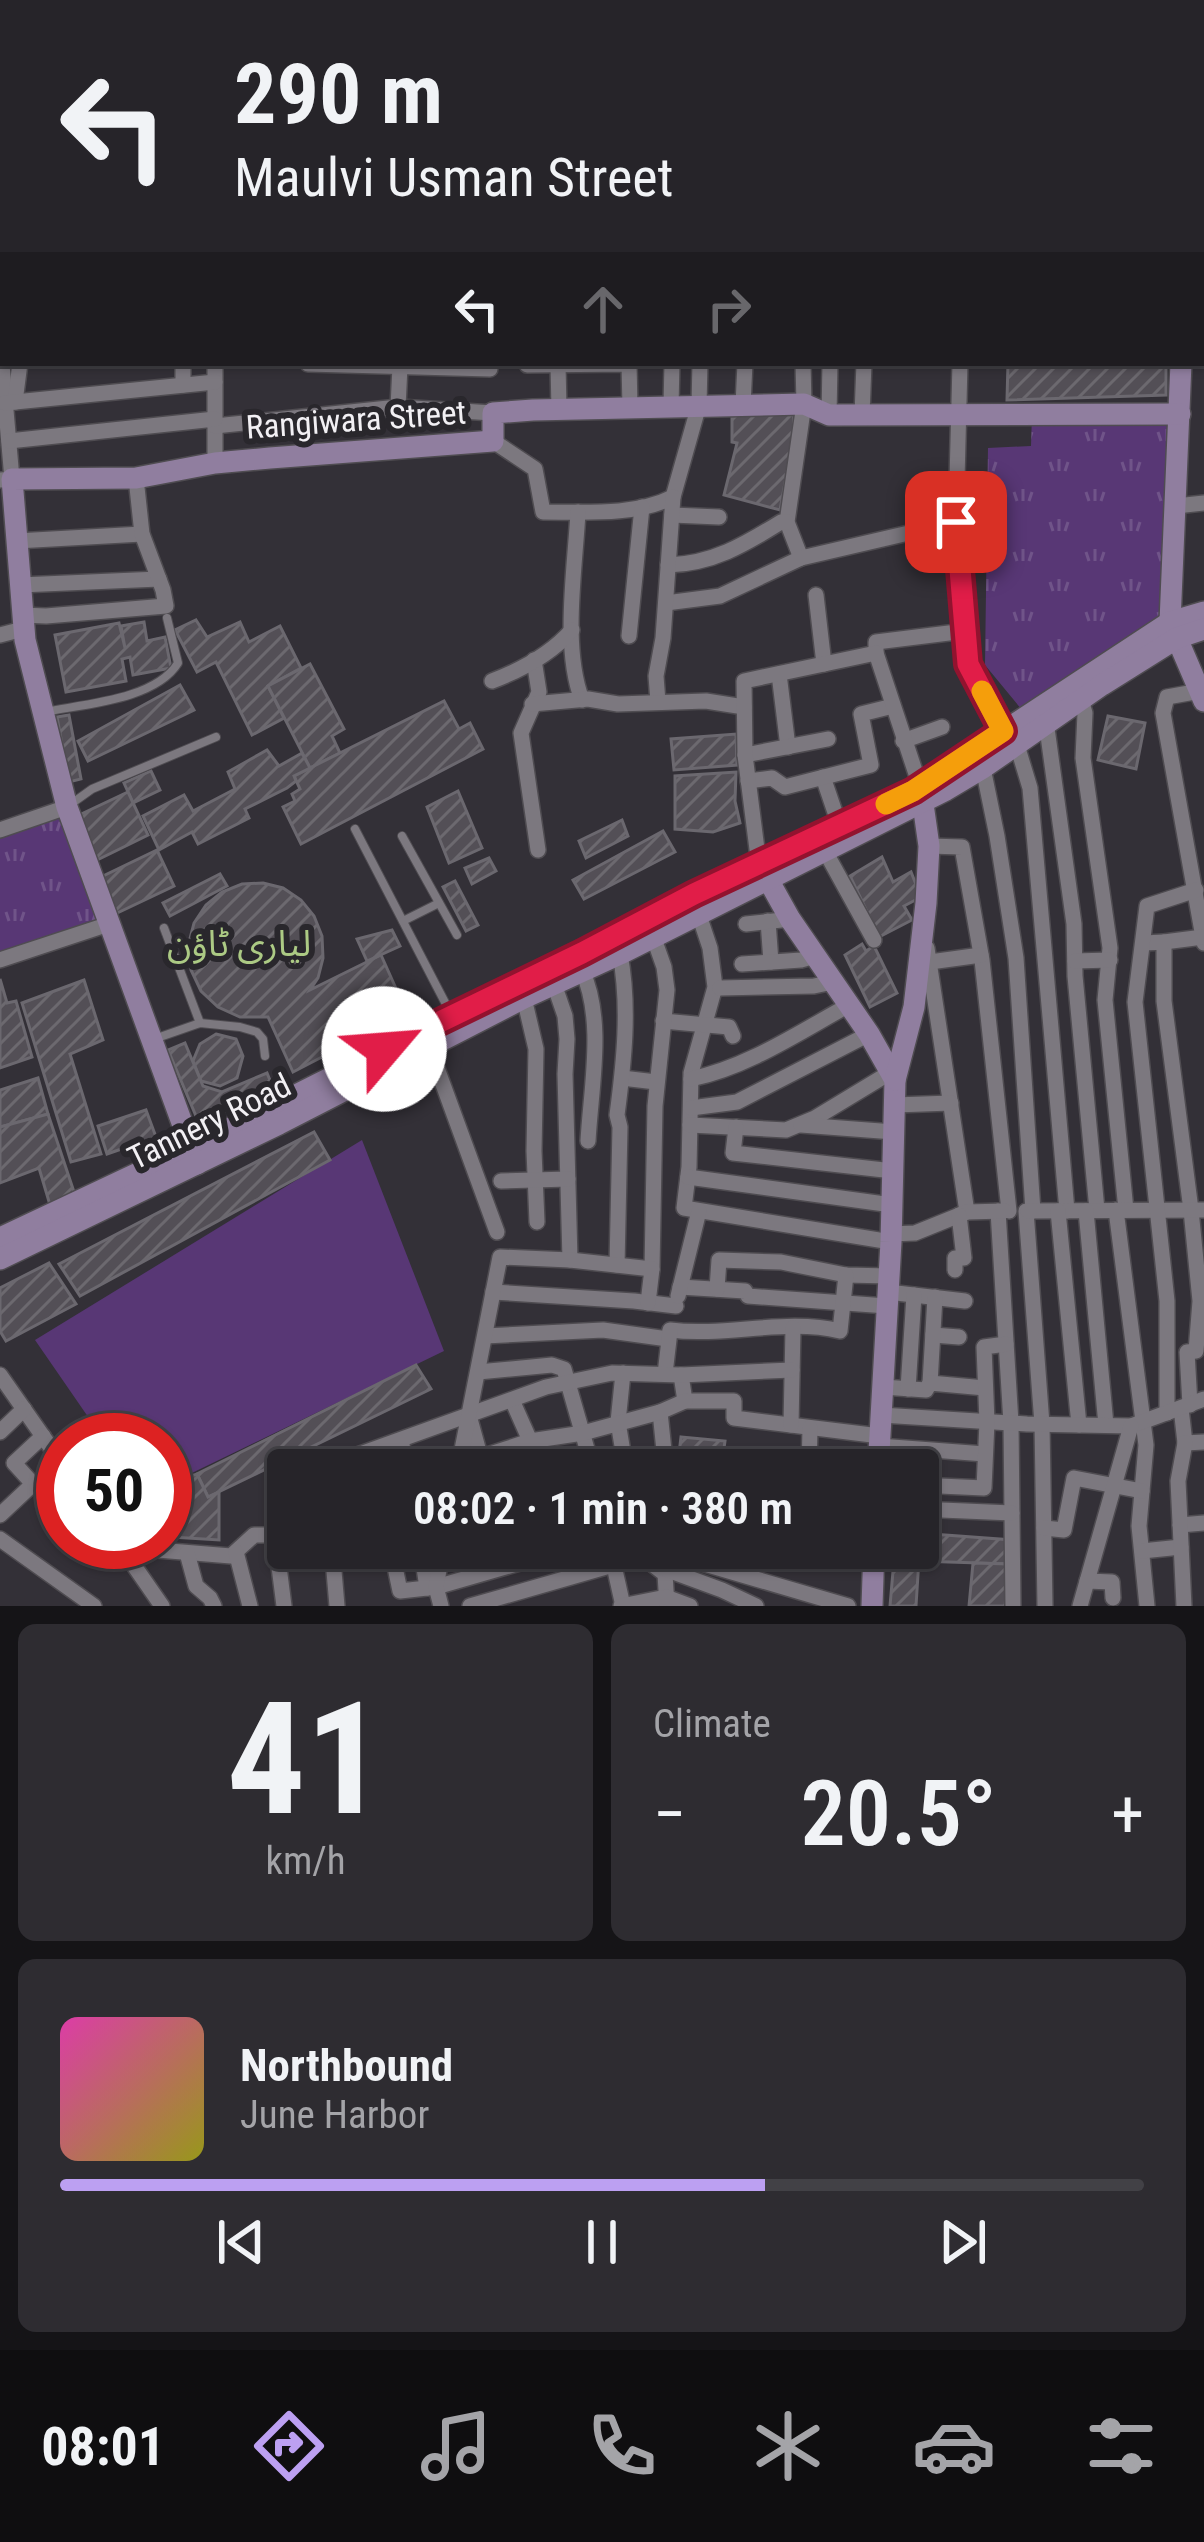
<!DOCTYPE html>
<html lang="en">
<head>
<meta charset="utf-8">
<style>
	:root { --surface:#262429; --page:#2e2c31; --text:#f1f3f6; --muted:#a4a4a8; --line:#424146; --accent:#bca0f2 }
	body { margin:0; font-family:"Roboto Condensed","Noto Sans Arabic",sans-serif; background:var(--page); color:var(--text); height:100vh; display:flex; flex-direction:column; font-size:45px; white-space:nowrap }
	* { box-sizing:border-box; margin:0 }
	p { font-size:39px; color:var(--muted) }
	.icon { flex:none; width:66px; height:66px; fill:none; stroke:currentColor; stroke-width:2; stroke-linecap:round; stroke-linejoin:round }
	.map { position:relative; height:1606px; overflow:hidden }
	.details { display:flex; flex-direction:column; gap:18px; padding:18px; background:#151417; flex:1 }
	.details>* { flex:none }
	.top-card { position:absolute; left:0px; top:0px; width:1206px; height:366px; box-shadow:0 3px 9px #0004,0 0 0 3px var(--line); background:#262429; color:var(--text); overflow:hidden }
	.speed { position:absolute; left:36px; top:1413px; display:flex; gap:24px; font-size:60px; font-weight:700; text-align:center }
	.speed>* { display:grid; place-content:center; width:156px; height:156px; border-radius:50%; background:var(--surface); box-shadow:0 3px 9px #0004,0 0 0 3px var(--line); line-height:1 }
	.speed .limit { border:18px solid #d22; background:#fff; color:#111 }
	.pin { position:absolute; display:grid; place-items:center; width:102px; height:102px; color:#fff; margin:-51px; border-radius:24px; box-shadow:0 6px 18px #0006 }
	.me { position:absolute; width:132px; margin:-66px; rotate:63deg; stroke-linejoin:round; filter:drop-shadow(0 0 9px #0008) }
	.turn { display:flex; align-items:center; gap:42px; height:252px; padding:0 36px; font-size:54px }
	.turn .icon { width:156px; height:156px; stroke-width:2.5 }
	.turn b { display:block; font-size:84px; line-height:102px }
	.lanes { display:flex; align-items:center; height:114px; padding:0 36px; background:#0003; justify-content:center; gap:60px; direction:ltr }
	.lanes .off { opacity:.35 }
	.big { font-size:90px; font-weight:600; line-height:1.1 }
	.details .card { flex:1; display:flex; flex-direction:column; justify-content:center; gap:18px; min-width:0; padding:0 42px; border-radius:18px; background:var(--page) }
	.details .dial { align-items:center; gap:0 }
	.dial b { font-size:156px; line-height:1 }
	.song { display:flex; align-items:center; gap:36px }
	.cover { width:144px; height:144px; border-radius:18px; background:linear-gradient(135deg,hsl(320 70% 55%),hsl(60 70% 35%)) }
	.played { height:12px; border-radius:6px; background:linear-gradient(90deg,var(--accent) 65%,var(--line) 65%) }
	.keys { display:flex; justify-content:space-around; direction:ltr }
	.heat { display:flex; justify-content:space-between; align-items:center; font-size:66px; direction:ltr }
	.details .tiles { flex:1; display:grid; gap:18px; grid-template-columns:1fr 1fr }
	.card:last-child { grid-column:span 2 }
	.trip { position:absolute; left:267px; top:1449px; width:672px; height:120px; border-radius:12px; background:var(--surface); box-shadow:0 3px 9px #0004,0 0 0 3px var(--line); font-weight:600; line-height:120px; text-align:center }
	.tabs { display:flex; height:192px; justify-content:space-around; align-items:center; background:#0f0e10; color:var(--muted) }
	.tabs .icon { width:84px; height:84px }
	.tabs .active { color:var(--accent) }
	.tabs b { font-size:54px; color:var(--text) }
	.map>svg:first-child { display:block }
	.green { fill:#583775 }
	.park { fill:url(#park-tufts) }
	.building { fill:url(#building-hatch); stroke:#6b686f; stroke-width:3 }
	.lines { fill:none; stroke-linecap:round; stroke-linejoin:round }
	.lane-casing { stroke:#4f4c51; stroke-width:10 }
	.street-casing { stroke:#4f4c51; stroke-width:18 }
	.secondary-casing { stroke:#4f4c51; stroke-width:24 }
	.lane { stroke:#7c787f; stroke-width:8 }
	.street { stroke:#7c787f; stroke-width:15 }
	.secondary { stroke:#907e9f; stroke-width:21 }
	.route-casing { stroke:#92132f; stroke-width:30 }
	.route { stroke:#e11d48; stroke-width:21 }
	.slow { stroke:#f59e0b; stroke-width:21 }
	.labels { text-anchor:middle; stroke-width:12; stroke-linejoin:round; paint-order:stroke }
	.street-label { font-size:33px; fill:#f2f0f4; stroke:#29272c }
	.neighbourhood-label { font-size:36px; fill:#acca84; stroke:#29272c }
</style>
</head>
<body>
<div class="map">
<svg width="1204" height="1606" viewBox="0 0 1204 1606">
	<defs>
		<pattern id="park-tufts" width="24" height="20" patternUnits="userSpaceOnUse" patternTransform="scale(3)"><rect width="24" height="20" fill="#583775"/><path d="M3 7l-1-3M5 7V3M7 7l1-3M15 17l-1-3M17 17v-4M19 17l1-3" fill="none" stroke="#705489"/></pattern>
		<pattern id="building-hatch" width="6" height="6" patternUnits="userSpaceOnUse" patternTransform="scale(3)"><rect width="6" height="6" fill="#534f56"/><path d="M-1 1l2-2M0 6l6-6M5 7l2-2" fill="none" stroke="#6c696f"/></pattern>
	</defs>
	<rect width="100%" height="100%" fill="#333037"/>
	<path class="green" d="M362 1140 444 1351 165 1486V1440H104L35 1340Z"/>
	<g class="park">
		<path d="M1180 414 1170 622 1027 716 985 665 988 448 1031 446 1032 415Z"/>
		<path d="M67 807 109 924 0 960V830Z"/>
	</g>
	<g class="building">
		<rect x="32" y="0" width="180" height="3"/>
		<rect x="377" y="0" width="45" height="3"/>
		<path d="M433 0H522V3H432Z"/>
		<rect x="1109" y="0" width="51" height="3"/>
		<path d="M1008 363H1166V395L1007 400Z"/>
		<path d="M794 410 793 439 780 510 724 495 737 443 732 442V411Z"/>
		<path d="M196 620 207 637 240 622 249 642 280 626 301 668 268 686 284 718 252 735 216 662 197 672 175 630Z"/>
		<path d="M144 622 147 641 165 637 171 668 133 675 130 657 122 659 126 681 66 692 55 635 119 623 125 648 121 626Z"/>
		<path d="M310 664 344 729 332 736 340 753 310 768 268 686Z"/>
		<path d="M180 685 194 710 88 761 78 741Z"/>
		<path d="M444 701 459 729 470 723 483 749 301 844 283 807 295 801 292 794 300 789 294 776Z"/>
		<path d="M69 715 81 779 69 782 57 717Z"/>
		<path d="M1108 716 1145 723 1136 769 1098 760Z"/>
		<path d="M736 734 737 765 674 770 671 739Z"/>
		<path d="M267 750 279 766 302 753 310 768 294 776 296 781 287 788 245 809 249 818 198 844 192 832 159 850 143 816 184 795 193 811 235 789 228 772Z"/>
		<path d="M151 771 160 790 133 803 124 783Z"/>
		<path d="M736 772 735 801 740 823 713 832 675 829V776Z"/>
		<path d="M458 791 482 848 449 863 427 807Z"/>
		<path d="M128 792 148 835 93 862 73 818Z"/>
		<path d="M622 820 628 836 586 858 579 841Z"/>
		<path d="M663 831 675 852 584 899 573 880Z"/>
		<path d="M157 850 174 886 115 914 99 878Z"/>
		<path d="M882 857 893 882 911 872 921 897 904 906 912 920 879 937 850 876Z"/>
		<path d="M489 858 496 871 472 884 465 868Z"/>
		<path d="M220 874 227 886 170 916 163 903Z"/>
		<path d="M455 881 478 925 466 931 443 887Z"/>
		<path d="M263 883 283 888 301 900 314 916 322 936 323 958 318 978 310 990 381 955 407 1013 293 1072 268 1017H240L218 1007 201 991 191 970 188 946 194 923 206 905 222 892 242 884Z"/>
		<path d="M392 930 400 946 367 961 357 939Z"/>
		<path d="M862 944 866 951 874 946 897 993 870 1007 845 955Z"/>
		<path d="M0 979 7 1003 16 1001 32 1057 0 1068Z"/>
		<path d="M84 980 103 1040 70 1054 101 1154 71 1162 22 1003Z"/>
		<path d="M216 1034 236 1039 243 1056 237 1078 220 1086 201 1081 193 1061 200 1044Z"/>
		<path d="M185 1043 203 1086 222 1092 267 1073 274 1090 220 1113 217 1107 196 1116 168 1050Z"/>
		<path d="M38 1078 48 1114 0 1127V1090Z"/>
		<path d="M146 1110 156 1137 107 1154 98 1126Z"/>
		<path d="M48 1114 75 1195 50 1205 39 1168 0 1183V1127Z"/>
		<path d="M314 1132 330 1160 80 1296 59 1264Z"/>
		<path d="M49 1263 76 1304 6 1341 0 1331V1288Z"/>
		<path d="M416 1365 431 1389 208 1497 197 1474Z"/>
		<path d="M681 1437 725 1441 721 1470H677Z"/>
		<path d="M197 1474 208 1497 219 1492V1540L172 1537 174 1493 169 1483Z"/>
		<path d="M918 1533 1012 1540 1009 1564 919 1561Z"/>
		<path d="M918 1543H920L916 1606H890L895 1548H918Z"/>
		<path d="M973 1563 1009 1564 1005 1606H969Z"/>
	</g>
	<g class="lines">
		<defs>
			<g id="lane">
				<path d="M531 3V0"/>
				<path d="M44 712C84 704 155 700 178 663L167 618"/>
				<path d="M71 804 92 789 216 737"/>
				<path d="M355 829 451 1014"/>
				<path d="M402 836 457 935"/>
				<path d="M403 921 439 903"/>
				<path d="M164 928 200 1023"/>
				<path d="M157 1038 200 1023 240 1027 257 1032 263 1039 265 1056"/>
			</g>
			<g id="street">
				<path d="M795 0V3"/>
				<path d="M862 0 863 3"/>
				<path d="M899 0 900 3"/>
				<path d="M962 0V3"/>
				<path d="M220 3V0"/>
				<path d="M836 3V0"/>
				<path d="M1203 21H1204"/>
				<path d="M0 100H3"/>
				<path d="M1203 135H1204"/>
				<path d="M0 273H3"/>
				<path d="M0 318H3"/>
				<path d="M0 342 12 479 0 480"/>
				<path d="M215 363V463"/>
				<path d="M960 363 956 519 968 664 1003 731"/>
				<path d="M308 364 490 369 489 363"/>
				<path d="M527 365 629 364 630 407"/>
				<path d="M558 365 559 409"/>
				<path d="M183 385V363"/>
				<path d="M15 402 20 363"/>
				<path d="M5 403 215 382"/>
				<path d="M743 405 745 363"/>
				<path d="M671 406 672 363"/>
				<path d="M398 407 400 366"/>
				<path d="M829 415 830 363"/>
				<path d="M862 415 864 363"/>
				<path d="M215 426 398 407 493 413"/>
				<path d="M9 441 215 419"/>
				<path d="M493 441 535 469 543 512C584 512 636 516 673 497L699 405 700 363"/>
				<path d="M1176 506 1204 503"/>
				<path d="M578 512C575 569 562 647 582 700"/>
				<path d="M672 515 719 517"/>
				<path d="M16 541 142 534"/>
				<path d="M801 558 787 522 804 404 803 363"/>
				<path d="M668 565C712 564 744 545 781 522H787"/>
				<path d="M20 585 159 579"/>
				<path d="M816 595 824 664"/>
				<path d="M666 603 720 596 801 558 956 522"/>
				<path d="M22 615 46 616 166 606 163 590 142 534 136 478"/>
				<path d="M0 635 23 629"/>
				<path d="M629 636 642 507"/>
				<path d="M876 653V642L965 631"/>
				<path d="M534 660 539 692 521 733 538 850"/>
				<path d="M779 674 788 747"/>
				<path d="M492 681C521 670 551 654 572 630"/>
				<path d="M1200 691 1167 697 1163 713 1204 943"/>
				<path d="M1081 700 1085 713 1083 758 1110 948 1105 1000 1126 1210"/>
				<path d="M658 702 656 676 663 638 673 497"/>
				<path d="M532 704 588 699 618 704 706 701 744 707"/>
				<path d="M1046 721 1074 924 1075 976 1097 1210"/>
				<path d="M903 741 942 727"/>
				<path d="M1017 745 1030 788 1067 1211"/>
				<path d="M745 755 828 739"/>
				<path d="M983 768 997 836 1016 958 1033 1211"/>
				<path d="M823 777 840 827"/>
				<path d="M748 781 772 778 785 787 871 765 861 714 893 706"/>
				<path d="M0 830 67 807"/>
				<path d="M929 846 962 847 982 960 1009 1211"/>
				<path d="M825 851 874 940"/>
				<path d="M759 865 745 755 744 681 876 653 920 786"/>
				<path d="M698 912 710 948 715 987 691 1073 689 1167 684 1208 891 1242"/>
				<path d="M768 921 771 962"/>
				<path d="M746 924 790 919"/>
				<path d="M1164 942 1203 937"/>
				<path d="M1144 943 1164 942V1001L1191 1210 1200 1301 1196 1351 1187 1352 1190 1405"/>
				<path d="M927 948 967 1212"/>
				<path d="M0 960 109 924"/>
				<path d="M1075 961 1110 960"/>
				<path d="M930 962 981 955"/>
				<path d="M742 964 801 960 815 956"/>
				<path d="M582 970C605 1021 591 1086 588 1141"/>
				<path d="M554 984 565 1016 567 1039 565 1074 570 1260"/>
				<path d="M720 988 814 986 833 982"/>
				<path d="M524 998 536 1049 534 1151 537 1222"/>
				<path d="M663 1021 729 1027 733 1036"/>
				<path d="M426 1038 497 1232"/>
				<path d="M622 1078 656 1082"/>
				<path d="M691 1079C748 1067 798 1033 849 1005"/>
				<path d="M895 1105 951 1103"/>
				<path d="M691 1108 737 1102 869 1034"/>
				<path d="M690 1125 786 1130 815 1118 891 1072"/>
				<path d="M801 1125 894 1132"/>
				<path d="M736 1127 733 1153 893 1171"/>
				<path d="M688 1177 892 1205"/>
				<path d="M501 1181 568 1179"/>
				<path d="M1116 1210 1146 1445 1139 1526 1147 1606"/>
				<path d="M998 1211 1011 1423 1013 1606"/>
				<path d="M1026 1211 1042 1424 1045 1606"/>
				<path d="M1028 1211 1204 1210"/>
				<path d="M1058 1211 1079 1425"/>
				<path d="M1086 1211 1106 1425"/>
				<path d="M891 1234 915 1233 967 1212 1004 1211"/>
				<path d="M617 1265 620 1127 617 1115C624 1062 630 1007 620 954"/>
				<path d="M652 1269 655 1106 667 990 664 967 653 936"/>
				<path d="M955 1270V1258H964L959 1215"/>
				<path d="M680 1287 745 1291 748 1296 887 1306"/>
				<path d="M717 1289 719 1260 781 1262 846 1275 889 1276"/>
				<path d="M493 1292 634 1301 676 1306"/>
				<path d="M888 1292 965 1301"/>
				<path d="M678 1296 699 1211"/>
				<path d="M670 1330C726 1337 786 1318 840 1331L846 1275"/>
				<path d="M933 1335 959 1337"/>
				<path d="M485 1336 603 1330 668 1339"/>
				<path d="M478 1372 552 1365 564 1369 593 1470"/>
				<path d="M623 1373 618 1422 626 1470"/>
				<path d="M665 1374 670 1331"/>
				<path d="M0 1375 63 1465"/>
				<path d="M681 1375 685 1401H734V1418L880 1436"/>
				<path d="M930 1383 935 1297"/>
				<path d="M883 1387 926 1390 930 1383 985 1388"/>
				<path d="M908 1389 914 1295"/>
				<path d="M512 1400 543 1470"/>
				<path d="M1181 1408 1185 1443 1204 1442"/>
				<path d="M660 1412 666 1470"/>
				<path d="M1167 1413V1301L1135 1002 1147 906 1196 890"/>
				<path d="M881 1415 1027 1424 1131 1426 1204 1399"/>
				<path d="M470 1419 484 1470"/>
				<path d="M791 1425 793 1328"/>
				<path d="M0 1432 24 1409"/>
				<path d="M401 1440 407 1470"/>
				<path d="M879 1446 985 1454"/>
				<path d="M370 1451 375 1470"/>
				<path d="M481 1457 530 1441 583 1433 660 1412 685 1401"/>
				<path d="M352 1470 349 1458 546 1387 612 1373 681 1375 792 1370"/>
				<path d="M458 1470 500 1257 570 1260 652 1269 648 1303"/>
				<path d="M809 1470 810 1428"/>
				<path d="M918 1485 984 1488 987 1422 984 1347 1006 1344"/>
				<path d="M918 1509 1012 1513"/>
				<path d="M0 1515 33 1484 14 1463 43 1436"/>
				<path d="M1180 1525 1204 1523"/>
				<path d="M1044 1528 1064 1530 1074 1478 1142 1491"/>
				<path d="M275 1535 284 1606"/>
				<path d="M0 1539 94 1606"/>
				<path d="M119 1544 162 1606"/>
				<path d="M121 1547 231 1556 254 1535H288"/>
				<path d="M332 1548 337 1606"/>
				<path d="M391 1548 400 1591 436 1587 572 1548"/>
				<path d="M421 1548 427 1588"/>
				<path d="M610 1548 623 1606"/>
				<path d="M631 1548 665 1574 667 1606"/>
				<path d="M650 1548 848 1606"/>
				<path d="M824 1548 873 1560"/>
				<path d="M1142 1551 1181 1547"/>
				<path d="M236 1552 250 1606"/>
				<path d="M187 1553 196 1586 210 1598 214 1606"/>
				<path d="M654 1565 722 1590 756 1606"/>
				<path d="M1087 1581 1112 1582 1113 1598"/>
				<path d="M441 1606 436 1587 443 1548"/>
				<path d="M470 1606 613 1565"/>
				<path d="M621 1606 666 1597 690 1606"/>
				<path d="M1080 1606 1131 1426"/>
				<path d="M1184 1606 1178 1481 1185 1443"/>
			</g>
			<g id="secondary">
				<path d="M1185 0V3"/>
				<path d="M1181 363 1170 622 1204 701"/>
				<path d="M871 811 913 791 1170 622 1204 612"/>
				<path d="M760 865 790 919 869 1034 895 1080 891 1242 878 1470"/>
				<path d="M895 1080 914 1007 926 903 929 846 921 790"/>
				<path d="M197 1164 67 807 25 640 12 479 136 478 215 463 270 458 493 441V413L533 410 804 404 829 415 1180 414"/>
				<path d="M0 1238 189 1149 695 894 843 825"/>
				<path d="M0 1259 279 1124 524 998 620 954 946 790 983 768 1102 685 1177 638 1204 629"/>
				<path d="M872 1606 874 1548"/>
			</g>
		</defs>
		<use href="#lane" class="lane-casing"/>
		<use href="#street" class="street-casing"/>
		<use href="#secondary" class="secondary-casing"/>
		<use href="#lane" class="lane"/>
		<use href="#street" class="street"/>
		<use href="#secondary" class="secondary"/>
	</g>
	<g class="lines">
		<defs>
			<path id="route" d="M384 1049 582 953 694 894 913 791 1003 731 968 664 956 522"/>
		</defs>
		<use href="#route" class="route-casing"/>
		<use href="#route" class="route"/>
		<path class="slow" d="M886 804 913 791 1003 731 982 691"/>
	</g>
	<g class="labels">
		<g class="street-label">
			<text transform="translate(356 419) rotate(-4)" y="12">Rangiwara Street</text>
			<text transform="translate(209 1121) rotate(-26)" y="12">Tannery Road</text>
		</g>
		<g class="neighbourhood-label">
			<text x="239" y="956">لیاری ٹاؤن</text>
		</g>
	</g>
</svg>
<div class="speed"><div class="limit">50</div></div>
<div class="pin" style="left:956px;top:522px;background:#d93025"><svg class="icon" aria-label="arrive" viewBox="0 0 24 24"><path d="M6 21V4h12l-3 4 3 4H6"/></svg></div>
<svg class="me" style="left:384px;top:1049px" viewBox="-20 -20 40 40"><circle r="19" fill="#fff"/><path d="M0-13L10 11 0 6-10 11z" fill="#e11d48"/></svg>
<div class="trip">08:02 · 1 min · 380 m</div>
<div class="top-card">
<div class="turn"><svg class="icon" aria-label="left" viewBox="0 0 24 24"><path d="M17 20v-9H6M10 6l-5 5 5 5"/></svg><div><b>290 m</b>Maulvi Usman Street</div></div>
<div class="lanes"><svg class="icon" aria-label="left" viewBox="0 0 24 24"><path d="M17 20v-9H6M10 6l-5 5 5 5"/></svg><svg class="icon off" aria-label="ahead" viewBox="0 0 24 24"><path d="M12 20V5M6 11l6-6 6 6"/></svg><svg class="icon off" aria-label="right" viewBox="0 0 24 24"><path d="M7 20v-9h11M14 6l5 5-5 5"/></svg></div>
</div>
</div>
<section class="details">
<div class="tiles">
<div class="card dial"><b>41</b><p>km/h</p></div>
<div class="card"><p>Climate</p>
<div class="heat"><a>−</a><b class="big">20.5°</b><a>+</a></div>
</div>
<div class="card">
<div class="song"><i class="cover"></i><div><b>Northbound</b><p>June Harbor</p></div></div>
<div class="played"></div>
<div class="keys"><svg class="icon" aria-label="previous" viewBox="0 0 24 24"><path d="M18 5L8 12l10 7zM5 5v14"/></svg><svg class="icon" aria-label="pause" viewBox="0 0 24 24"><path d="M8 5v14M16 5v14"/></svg><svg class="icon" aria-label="next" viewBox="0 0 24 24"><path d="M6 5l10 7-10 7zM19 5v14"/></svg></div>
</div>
</div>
</section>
<nav class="tabs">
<b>08:01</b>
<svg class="icon active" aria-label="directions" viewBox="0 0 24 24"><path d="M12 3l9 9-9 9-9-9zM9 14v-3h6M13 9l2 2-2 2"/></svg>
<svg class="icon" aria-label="music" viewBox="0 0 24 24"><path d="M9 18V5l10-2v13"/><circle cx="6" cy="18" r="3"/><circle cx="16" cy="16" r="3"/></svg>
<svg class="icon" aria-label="phone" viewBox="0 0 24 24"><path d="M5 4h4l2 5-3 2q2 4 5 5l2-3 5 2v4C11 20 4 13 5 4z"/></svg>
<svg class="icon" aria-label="climate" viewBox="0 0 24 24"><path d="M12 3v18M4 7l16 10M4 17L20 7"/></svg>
<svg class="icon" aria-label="car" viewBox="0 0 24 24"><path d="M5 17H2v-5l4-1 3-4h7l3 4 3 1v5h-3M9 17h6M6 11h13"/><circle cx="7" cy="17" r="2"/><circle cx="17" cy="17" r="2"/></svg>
<svg class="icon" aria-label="filters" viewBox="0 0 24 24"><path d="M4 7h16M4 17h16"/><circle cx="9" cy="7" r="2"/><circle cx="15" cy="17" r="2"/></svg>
</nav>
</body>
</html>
